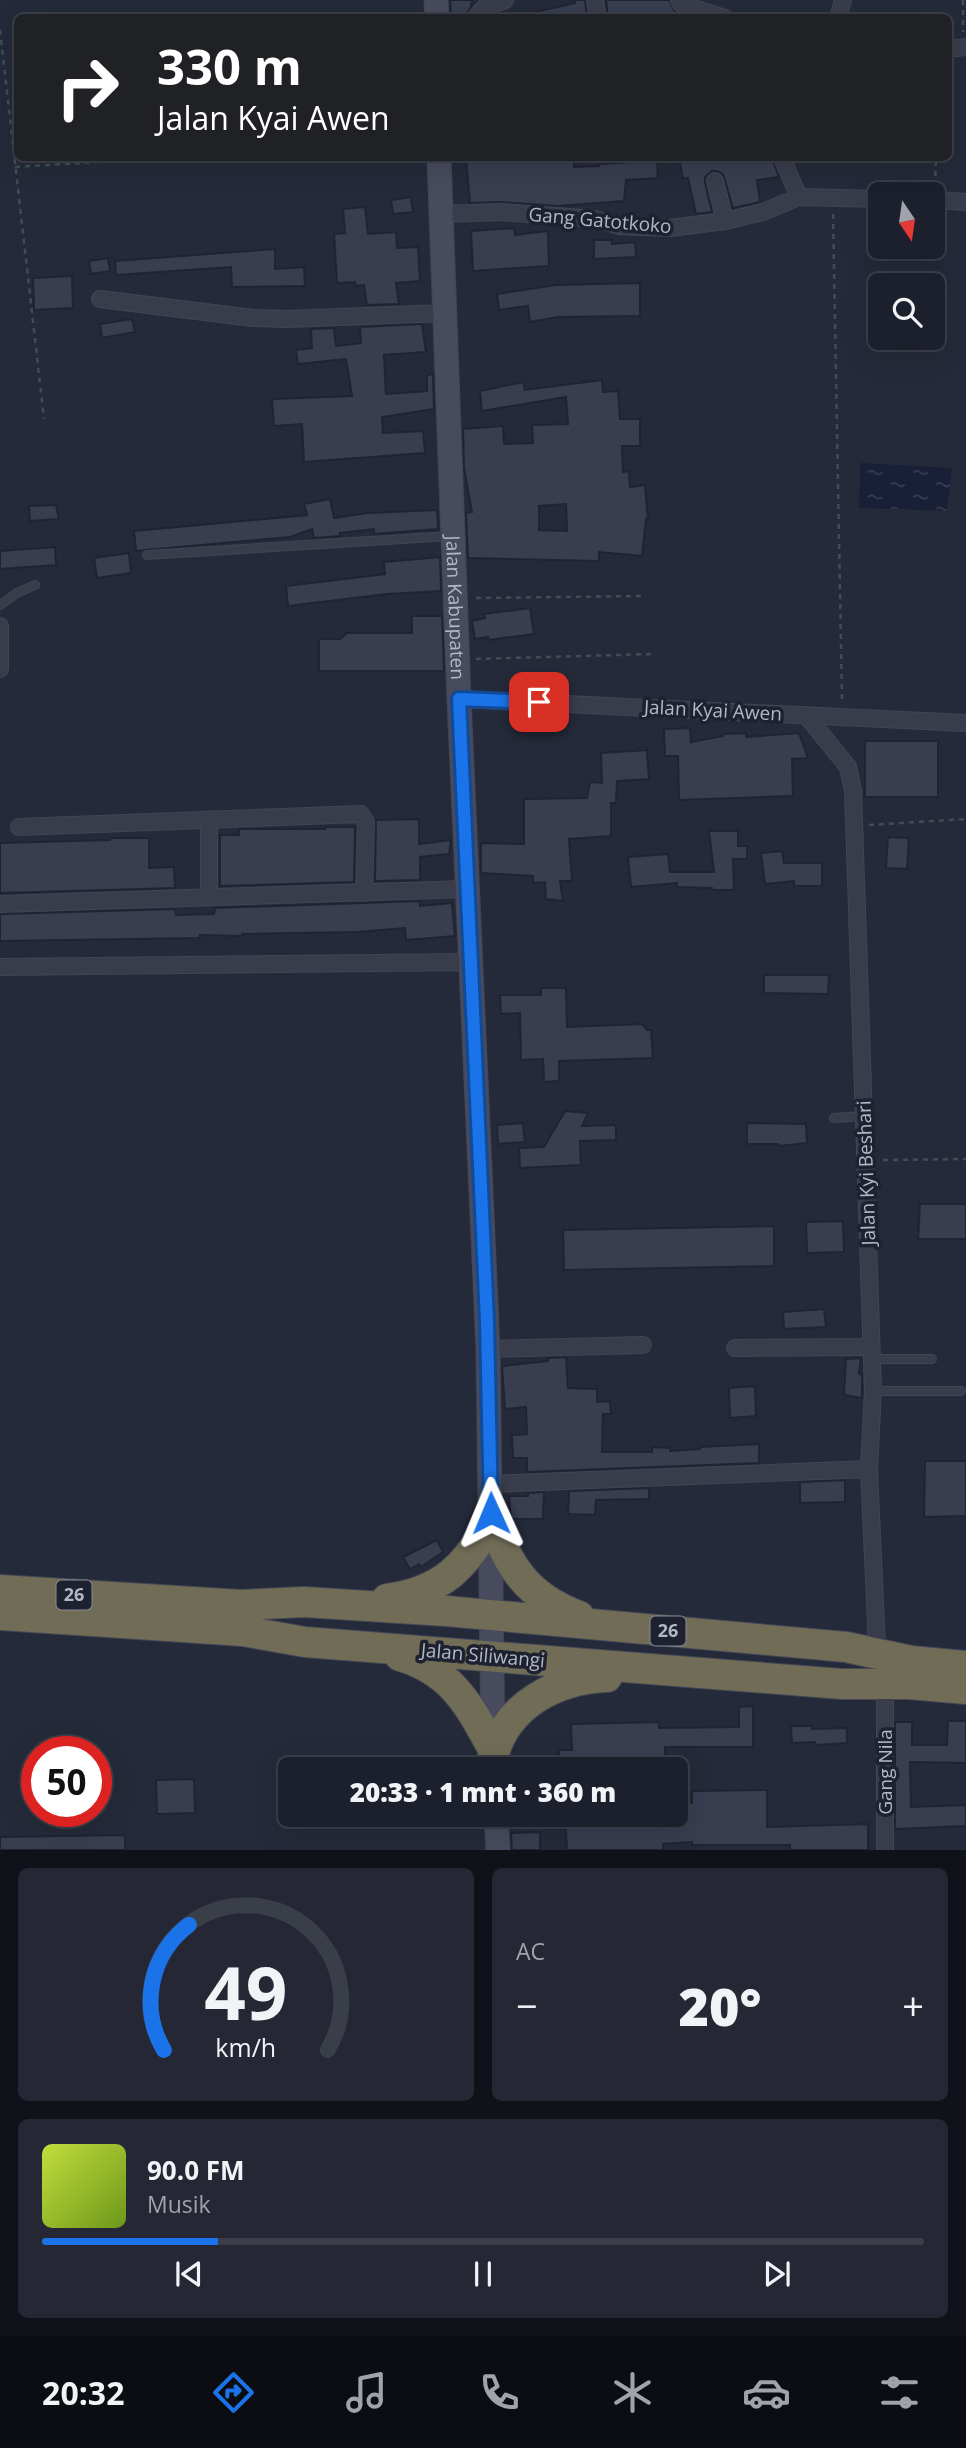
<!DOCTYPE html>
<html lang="id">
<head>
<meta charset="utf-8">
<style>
	:root { --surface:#1c202c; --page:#252834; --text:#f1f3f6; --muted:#a0a3a9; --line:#3a3e48; --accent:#1a73e8 }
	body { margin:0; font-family:"Open Sans",sans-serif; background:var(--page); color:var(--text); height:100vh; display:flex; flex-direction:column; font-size:26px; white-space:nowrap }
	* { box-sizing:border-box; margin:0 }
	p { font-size:23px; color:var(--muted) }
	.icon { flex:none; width:38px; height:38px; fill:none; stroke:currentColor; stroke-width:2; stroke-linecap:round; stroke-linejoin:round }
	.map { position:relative; height:1850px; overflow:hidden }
	.panel { display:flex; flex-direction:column; gap:18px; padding:18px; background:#0f1218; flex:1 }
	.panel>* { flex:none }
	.top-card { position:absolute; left:14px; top:14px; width:938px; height:147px; border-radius:10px; box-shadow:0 7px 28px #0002,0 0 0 2px var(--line); background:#202124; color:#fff; overflow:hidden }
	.needle { width:46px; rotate:167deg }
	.fabs { position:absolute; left:868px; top:182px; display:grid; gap:14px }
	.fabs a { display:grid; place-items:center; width:77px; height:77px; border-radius:10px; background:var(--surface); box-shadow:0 7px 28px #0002,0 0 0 2px var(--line); font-size:35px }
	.speed { position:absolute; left:21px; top:1736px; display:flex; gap:14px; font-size:35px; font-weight:700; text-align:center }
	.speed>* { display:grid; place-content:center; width:91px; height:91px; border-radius:50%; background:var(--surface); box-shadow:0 7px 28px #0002,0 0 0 2px var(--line); line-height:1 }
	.speed .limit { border:10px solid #d22; background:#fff; color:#111 }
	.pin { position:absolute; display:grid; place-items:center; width:60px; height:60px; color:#fff; margin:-30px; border-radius:14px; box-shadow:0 4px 10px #0006 }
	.me { position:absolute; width:77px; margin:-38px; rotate:359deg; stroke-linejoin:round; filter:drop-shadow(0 0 5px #0008) }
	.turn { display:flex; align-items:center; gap:24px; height:147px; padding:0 28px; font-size:32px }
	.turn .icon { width:91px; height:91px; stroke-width:2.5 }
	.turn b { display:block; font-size:49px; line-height:60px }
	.big { font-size:52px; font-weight:800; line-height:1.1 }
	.panel .tile { flex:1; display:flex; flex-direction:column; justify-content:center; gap:10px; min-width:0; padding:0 24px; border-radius:10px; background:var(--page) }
	.panel .dial { align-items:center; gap:0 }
	.dial svg { height:182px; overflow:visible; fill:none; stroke:var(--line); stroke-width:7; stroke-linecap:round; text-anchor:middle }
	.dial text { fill:var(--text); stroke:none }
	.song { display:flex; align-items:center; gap:21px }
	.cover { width:84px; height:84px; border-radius:10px; background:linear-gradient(135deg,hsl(70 70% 55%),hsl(80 70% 35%)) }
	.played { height:7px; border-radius:4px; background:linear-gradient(90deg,var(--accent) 20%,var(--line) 20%) }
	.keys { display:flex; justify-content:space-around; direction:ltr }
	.heat { display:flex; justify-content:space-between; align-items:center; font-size:38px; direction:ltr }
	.panel .tiles { flex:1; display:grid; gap:18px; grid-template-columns:1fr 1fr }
	.tile:last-child { grid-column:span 2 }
	.trip { position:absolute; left:278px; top:1757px; width:410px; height:70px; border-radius:10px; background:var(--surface); box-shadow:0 7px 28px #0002,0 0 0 2px var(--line); font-weight:800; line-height:70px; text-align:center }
	.tab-bar { display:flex; height:112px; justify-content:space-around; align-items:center; background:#0b0d12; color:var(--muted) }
	.tab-bar .icon { width:49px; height:49px }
	.tab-bar .active { color:var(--accent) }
	.tab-bar b { font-size:32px; color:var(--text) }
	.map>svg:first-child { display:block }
	.water { fill:url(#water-ripples) }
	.building { fill:#383d50; stroke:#202332; stroke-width:2; fill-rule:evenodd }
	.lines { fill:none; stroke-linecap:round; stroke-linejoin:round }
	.lane-casing { stroke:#424554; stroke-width:10 }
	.street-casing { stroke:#424554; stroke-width:18 }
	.secondary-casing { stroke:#424554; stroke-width:25 }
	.highway-casing { stroke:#444756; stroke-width:32 }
	.path { stroke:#404e54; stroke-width:2.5; stroke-dasharray:5 5; stroke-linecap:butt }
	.lane { stroke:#393c4b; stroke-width:8 }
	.street { stroke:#393c4b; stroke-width:16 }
	.secondary { stroke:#474b5d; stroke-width:23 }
	.highway { stroke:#706c56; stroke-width:30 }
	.route-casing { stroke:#114b97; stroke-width:18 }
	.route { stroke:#1a73e8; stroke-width:12 }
	.labels { text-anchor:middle; stroke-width:7; stroke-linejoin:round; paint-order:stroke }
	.shield { fill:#1e2130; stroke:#878a99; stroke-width:2 }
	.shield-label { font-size:18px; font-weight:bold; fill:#b4b7c6 }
	.street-label { font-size:19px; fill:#b4b7c6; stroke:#1e2130 }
</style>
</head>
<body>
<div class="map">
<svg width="966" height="1850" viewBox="0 0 966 1850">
	<defs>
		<pattern id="water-ripples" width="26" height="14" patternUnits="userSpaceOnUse" patternTransform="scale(1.75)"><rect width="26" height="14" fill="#191f37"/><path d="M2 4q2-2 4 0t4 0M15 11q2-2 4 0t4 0" fill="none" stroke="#383d52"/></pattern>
	</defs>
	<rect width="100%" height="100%" fill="#252a3a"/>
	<path class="water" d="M860 463 952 468 947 511 859 508Z"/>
	<g class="building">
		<path d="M450 0H472L471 7 465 16 451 14Z"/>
		<path d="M574 0H585L587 18H535V12L575 3Z"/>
		<path d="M606 0H669L675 12 689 18H608Z"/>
		<path d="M466 158H574V167L599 166V164L634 162 633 158H657L658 178 626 180 624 201 557 206 501 202 470 203Z"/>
		<path d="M679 158H772L779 177 757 180 760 202 733 208 723 174 717 171H712L705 177V183L712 212 696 214 688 178 683 179Z"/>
		<path d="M411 197 413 212 393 214 391 200Z"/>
		<path d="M365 207 368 234 396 232 397 248 418 247 420 281 396 283 399 304 367 305 364 285 356 286 355 282 337 283 334 234 345 233 343 209Z"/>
		<path d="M514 228 515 235 548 231 549 266 473 271 471 231Z"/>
		<path d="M594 240H612V244L635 242 636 257 594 259Z"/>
		<path d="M275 249V269L304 267 305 286 232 287 231 267 116 275 115 261Z"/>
		<path d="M108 258 110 271 91 274 89 261Z"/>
		<path d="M72 276 73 308 34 310 33 278Z"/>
		<path d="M640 283V316L558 317 530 322 528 306 499 310 497 294 556 285Z"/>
		<path d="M132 319 135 332 102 338 100 324Z"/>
		<path d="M422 324 426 352 384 355 386 394 427 391V375L433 374 434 409 382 417 383 433 423 431 425 453 304 462 302 424 274 426 272 399 352 396 346 359 298 364 296 350 312 348 311 329 334 328 336 346 361 343 360 327Z"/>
		<path d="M602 380 603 392 618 391 620 419H640V446H622L623 472 629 471 630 487 645 485 648 519H646L642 556 599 552V561L468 558 466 513 472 512 464 468 463 429 503 426 504 444 533 443 532 425 568 424 566 397 482 411 480 391 523 382 525 390ZM566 504 567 531 539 530V506Z"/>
		<path d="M330 499 334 518 367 513 437 510 438 529 374 534V529L340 533V536L314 538 312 529 290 537 136 551 134 531 307 515 304 504Z"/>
		<path d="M56 505 59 519 30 521 29 506Z"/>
		<path d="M55 547 56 565 0 569V551Z"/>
		<path d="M129 553 131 573 97 578 94 558Z"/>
		<path d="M440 557 441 591 387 594 288 606 286 586 385 574 384 562Z"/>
		<path d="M530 608 534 634 488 640V637L475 639 472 621 485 618 484 614Z"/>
		<path d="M412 616H442L444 671H319V639H340L347 633H412Z"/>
		<path d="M690 728 691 742 723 736V734L746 733V737L799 733 808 758 792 759 793 796 679 800 678 756H665L664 729Z"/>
		<rect x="865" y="741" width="73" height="56"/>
		<path d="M647 750 649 779 617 781 616 803H611V836L569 839 572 881H560L563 901 546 899 545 882 533 883V876L481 873V843L524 844V799L587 798 590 782 602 783 601 753Z"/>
		<path d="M419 819V844L451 840 449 854 420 857V880L375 881 376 820Z"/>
		<path d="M325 827H355L354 882 220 886V835H239V829H325Z"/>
		<path d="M709 831H738V846H747V859H733L734 890H712V888L677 887V883L631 887 628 857 668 854 670 872H714Z"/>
		<path d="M888 837 909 838 907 869 886 868Z"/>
		<path d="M110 838H149V868L174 867 175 888 0 893V843L110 840Z"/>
		<path d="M782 851 784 863H822V886H794V881L765 884 761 853Z"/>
		<path d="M420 901V906L452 903 455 936 406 940 405 928 357 932 242 934V936L200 935V938L0 941V914L175 909 176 915 214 914 215 908Z"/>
		<path d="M764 975H829L828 994 764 993Z"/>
		<path d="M541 988H566L567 1027 642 1024 647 1030H651L653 1058 559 1061V1081L544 1082 543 1059 521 1060 520 1013 501 1014 500 995H541Z"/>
		<path d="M565 1111 588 1113 582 1126 616 1125V1140L580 1141 581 1165 520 1168 519 1148 544 1147Z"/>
		<path d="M523 1123 525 1142 498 1144 497 1125Z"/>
		<path d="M747 1123 806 1124 807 1143 779 1146 778 1144H747Z"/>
		<path d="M920 1204H966V1239H918Z"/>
		<path d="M843 1221 844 1252 807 1253 806 1222Z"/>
		<path d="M774 1226V1266L564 1270 563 1230Z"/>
		<path d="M824 1309 826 1327 784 1329 783 1312Z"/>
		<path d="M566 1357 568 1388 597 1389V1402L610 1401 611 1414H603L602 1452H652V1447L670 1448V1451L700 1449V1447L759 1444V1463L527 1472V1458H513L512 1435 527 1434 526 1407 505 1409 502 1366 548 1361V1358Z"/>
		<path d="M861 1358 859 1374 862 1375V1398L844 1395 846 1359Z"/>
		<path d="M755 1386 756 1416 730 1418 729 1388Z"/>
		<path d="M925 1461H966V1516L924 1517Z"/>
		<path d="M845 1480V1502L800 1503V1482Z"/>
		<path d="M649 1488V1499L596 1500 595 1515 568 1514 569 1491Z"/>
		<path d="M544 1492 543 1519H511L509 1496H528V1493Z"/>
		<path d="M437 1540 443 1552 421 1567 419 1564 410 1569 403 1557Z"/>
		<path d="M753 1706V1747H665V1769H559V1750H572L571 1724 659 1722V1728L739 1727V1707Z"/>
		<path d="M948 1721H966V1763L910 1762 911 1807 966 1805V1826L895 1829V1722H912V1745H947Z"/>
		<path d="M791 1726H812V1729L847 1728V1743L815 1745V1742L792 1743Z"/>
		<path d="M194 1779 195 1813 157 1814 156 1780Z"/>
		<path d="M767 1790V1827L868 1824V1850H790V1845H692V1842L663 1844V1850H567L565 1815H676V1804L692 1803V1791Z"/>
		<path d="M540 1832V1850H512L511 1833Z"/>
		<path d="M125 1835V1850H0V1837Z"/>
	</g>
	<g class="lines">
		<defs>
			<g id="lane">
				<path d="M147 555 451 536"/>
				<path d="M0 605 17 593 35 585"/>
				<path d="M834 1118 864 1116"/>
				<path d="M872 1359H932"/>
				<path d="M873 1391H961"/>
			</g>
			<g id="street">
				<path d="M595 0 598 18"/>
				<path d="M679 0 681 4 725 18"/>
				<path d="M475 18 484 8 505 0"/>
				<path d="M838 18 843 0"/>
				<path d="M948 49 966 47"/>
				<path d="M782 158 799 197"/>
				<path d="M715 181 725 221"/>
				<path d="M933 200 966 202"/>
				<path d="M442 214 500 212 596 219 619 226 670 228 725 221 763 212 799 197 880 199"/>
				<path d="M100 299 253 318 287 319 444 313"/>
				<path d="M0 626V669"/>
				<path d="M459 699 966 723"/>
				<path d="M806 715 848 767 853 790 873 1391 869 1469 877 1647"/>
				<path d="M209 819V896"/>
				<path d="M19 827 361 814 366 822 364 893"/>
				<path d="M0 904 467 889"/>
				<path d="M0 967 472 962"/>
				<path d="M735 1348 871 1347"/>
				<path d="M488 1349 643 1345"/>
				<path d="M491 1484 869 1469"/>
				<path d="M885 1850V1695"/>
			</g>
			<g id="secondary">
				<path d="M436 0 437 18"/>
				<path id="s1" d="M439 158 459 699 488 1349 493 1746"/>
				<path d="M496 1815 498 1850"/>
			</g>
			<g id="highway">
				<path d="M491 1513C505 1564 527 1597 579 1616"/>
				<path d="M0 1590 241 1605 304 1602 446 1611 846 1647 911 1661 966 1666"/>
				<path d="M387 1599C441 1592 468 1566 491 1519"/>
				<path d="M0 1615 243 1631 305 1642 842 1684H909L966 1689"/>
				<path d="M400 1656C452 1671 469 1705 493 1749"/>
				<path d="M493 1757C506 1705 556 1679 607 1677"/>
			</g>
		</defs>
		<use href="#lane" class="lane-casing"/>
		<use href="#street" class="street-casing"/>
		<use href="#secondary" class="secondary-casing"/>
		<use href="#highway" class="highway-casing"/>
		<g class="path">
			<path d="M963 0V32"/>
			<path d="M0 30 44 419"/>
			<path d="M15 167 164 158"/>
			<path d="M935 186 936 158"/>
			<path d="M833 214 842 700"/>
			<path d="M476 598 644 596"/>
			<path d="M476 659 652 654"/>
			<path d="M869 825 966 819"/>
			<path d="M883 1160 966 1159"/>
		</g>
		<use href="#lane" class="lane"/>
		<use href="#street" class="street"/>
		<use href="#secondary" class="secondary"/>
		<use href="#highway" class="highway"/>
	</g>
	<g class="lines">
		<defs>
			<path id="route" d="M491 1513 487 1321 459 699 539 702"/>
		</defs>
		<use href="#route" class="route-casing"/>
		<use href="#route" class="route"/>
	</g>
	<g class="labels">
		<g class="shield">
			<rect x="56.5" y="1580.5" width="35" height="29" rx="5"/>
			<rect x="650.5" y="1616.5" width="35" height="29" rx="5"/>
		</g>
		<g class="shield-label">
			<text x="74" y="1601">26</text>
			<text x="668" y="1637">26</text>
		</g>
		<g class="street-label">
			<text transform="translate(600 220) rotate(5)" y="7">Gang Gatotkoko</text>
			<text dy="7" stroke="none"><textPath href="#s1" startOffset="450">Jalan Kabupaten</textPath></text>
			<text transform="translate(713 710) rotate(3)" y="7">Jalan Kyai Awen</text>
			<text transform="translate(866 1173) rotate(-92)" y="7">Jalan Kyi Beshari</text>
			<text transform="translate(483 1655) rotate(5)" y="7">Jalan Siliwangi</text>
			<text transform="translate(885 1772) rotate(-90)" y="7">Gang Nila</text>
		</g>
	</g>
</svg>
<div class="fabs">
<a><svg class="needle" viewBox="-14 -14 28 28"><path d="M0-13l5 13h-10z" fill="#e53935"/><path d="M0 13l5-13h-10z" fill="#a0a3a9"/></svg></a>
<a><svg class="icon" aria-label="search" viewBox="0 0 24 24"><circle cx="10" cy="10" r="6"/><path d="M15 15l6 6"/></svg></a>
</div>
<div class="speed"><div class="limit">50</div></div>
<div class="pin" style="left:539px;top:702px;background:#d93025"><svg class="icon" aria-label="arrive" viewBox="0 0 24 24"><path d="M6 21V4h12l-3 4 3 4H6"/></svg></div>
<svg class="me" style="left:491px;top:1513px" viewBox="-20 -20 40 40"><path d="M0-17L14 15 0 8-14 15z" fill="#1a73e8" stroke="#fff" stroke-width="4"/></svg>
<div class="trip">20:33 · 1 mnt · 360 m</div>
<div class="top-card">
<div class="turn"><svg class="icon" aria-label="right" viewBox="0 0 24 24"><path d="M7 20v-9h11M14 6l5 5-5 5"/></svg><div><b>330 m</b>Jalan Kyai Awen</div></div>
</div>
</div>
<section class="panel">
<div class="tiles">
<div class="tile dial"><svg viewBox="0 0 100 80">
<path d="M14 69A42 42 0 1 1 86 69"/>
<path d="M14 69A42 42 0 0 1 25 14" stroke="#1a73e8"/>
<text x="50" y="56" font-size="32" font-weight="700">49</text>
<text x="50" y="72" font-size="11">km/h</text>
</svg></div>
<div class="tile"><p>AC</p>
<div class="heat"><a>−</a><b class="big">20°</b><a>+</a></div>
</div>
<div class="tile">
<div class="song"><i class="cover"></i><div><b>90.0 FM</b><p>Musik</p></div></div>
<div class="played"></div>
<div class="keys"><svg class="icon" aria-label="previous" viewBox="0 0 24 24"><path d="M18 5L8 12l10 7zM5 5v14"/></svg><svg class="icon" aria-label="pause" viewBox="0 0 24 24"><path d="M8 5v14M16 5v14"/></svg><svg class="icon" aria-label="next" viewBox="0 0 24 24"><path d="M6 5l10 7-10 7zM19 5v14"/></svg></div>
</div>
</div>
</section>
<nav class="tab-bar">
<b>20:32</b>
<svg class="icon active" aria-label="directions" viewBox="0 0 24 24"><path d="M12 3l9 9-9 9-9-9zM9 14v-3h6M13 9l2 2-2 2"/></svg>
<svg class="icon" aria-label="music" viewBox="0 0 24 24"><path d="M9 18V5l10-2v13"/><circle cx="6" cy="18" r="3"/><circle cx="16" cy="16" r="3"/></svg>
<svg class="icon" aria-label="phone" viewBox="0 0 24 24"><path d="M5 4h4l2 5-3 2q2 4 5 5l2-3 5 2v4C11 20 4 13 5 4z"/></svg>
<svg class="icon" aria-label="climate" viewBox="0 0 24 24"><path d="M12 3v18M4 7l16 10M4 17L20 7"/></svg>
<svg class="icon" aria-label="car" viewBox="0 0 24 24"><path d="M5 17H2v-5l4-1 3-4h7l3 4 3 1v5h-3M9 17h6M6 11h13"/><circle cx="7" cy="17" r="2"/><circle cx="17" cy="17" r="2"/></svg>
<svg class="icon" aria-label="filters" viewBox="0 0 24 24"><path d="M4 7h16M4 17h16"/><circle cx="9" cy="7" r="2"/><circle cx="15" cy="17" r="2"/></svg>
</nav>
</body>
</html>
